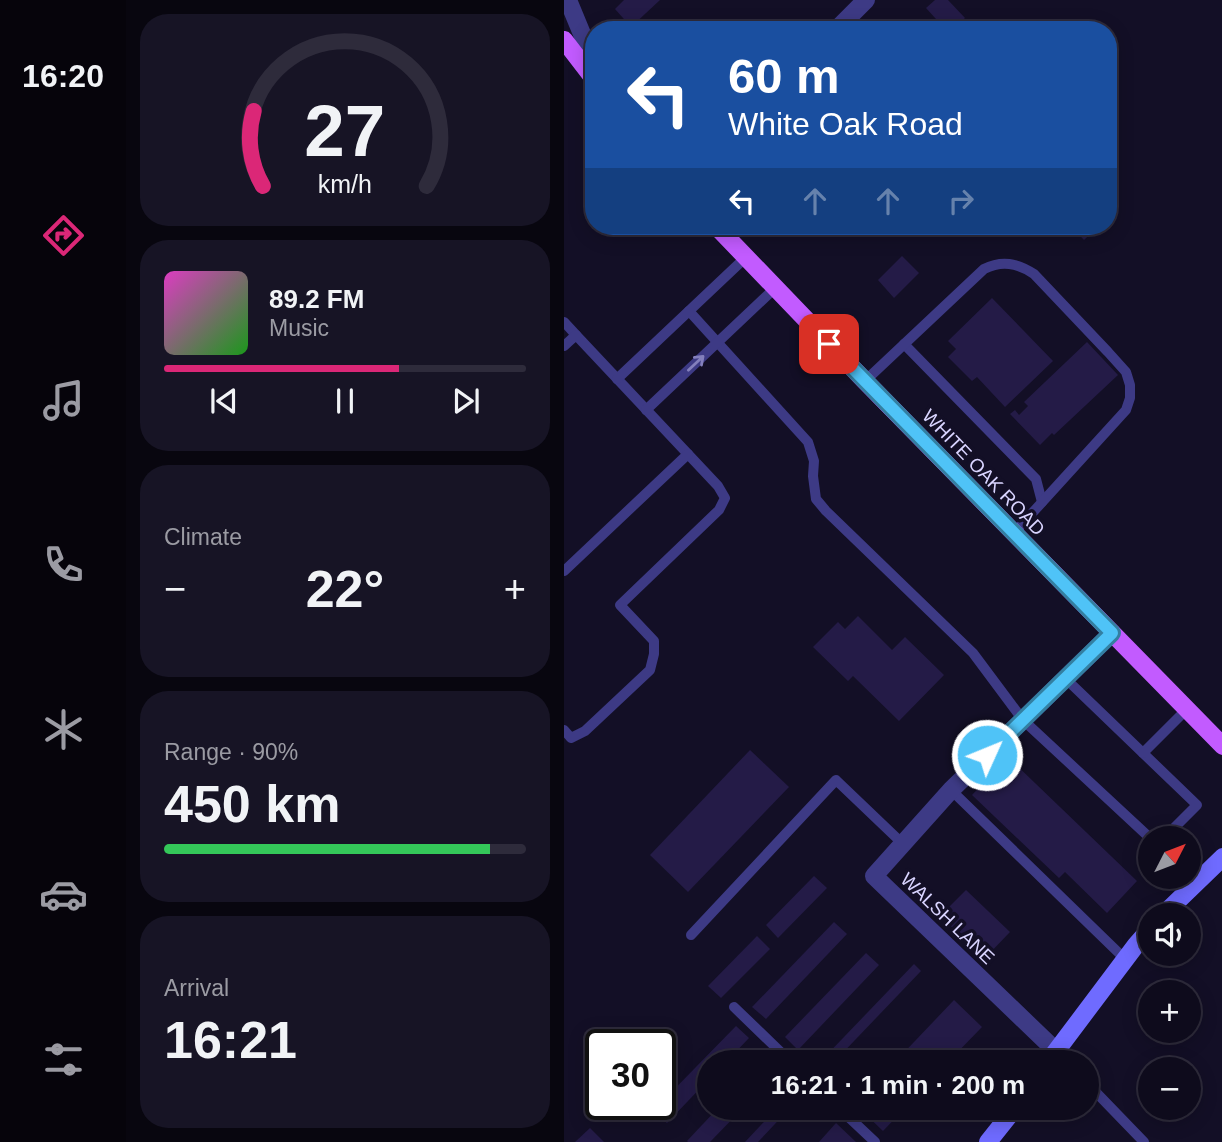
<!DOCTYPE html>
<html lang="en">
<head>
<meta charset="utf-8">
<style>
	:root { --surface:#0e0b1c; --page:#171425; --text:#f1f3f6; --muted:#9b9ba3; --line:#2e2b3b; --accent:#db2777 }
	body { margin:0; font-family:Arial,sans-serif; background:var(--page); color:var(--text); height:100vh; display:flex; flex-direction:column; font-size:26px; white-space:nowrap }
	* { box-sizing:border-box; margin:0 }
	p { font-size:23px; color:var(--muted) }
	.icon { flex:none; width:38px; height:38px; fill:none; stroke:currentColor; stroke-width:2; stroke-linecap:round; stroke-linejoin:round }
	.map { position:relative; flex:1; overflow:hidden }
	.details { display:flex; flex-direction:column; gap:14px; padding:14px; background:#08060f; width:438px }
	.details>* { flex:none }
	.top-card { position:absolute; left:21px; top:21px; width:532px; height:214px; border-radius:28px; box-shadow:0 4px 18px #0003,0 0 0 2px var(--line); background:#1a4fa0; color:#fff; overflow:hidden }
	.needle { width:46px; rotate:48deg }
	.fabs { position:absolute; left:574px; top:826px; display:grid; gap:14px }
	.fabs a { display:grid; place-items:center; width:63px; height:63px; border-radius:50%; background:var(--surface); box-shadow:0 4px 18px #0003,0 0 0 2px var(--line); font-size:35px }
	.speed { position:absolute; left:21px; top:1029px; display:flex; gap:14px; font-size:35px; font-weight:700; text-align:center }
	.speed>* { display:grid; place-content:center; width:91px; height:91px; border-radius:50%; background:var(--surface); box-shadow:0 4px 18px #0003,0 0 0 2px var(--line); line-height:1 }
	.speed .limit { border:4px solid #111; border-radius:10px; background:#fff; color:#111 }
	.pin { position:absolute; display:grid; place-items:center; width:60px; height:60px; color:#fff; margin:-30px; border-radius:14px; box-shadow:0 4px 10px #0006 }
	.me { position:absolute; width:77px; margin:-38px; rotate:46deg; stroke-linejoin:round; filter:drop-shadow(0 0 5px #0008) }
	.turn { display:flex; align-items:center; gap:24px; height:147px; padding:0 28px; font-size:32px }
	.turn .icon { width:91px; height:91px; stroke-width:2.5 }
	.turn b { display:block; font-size:49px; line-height:60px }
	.lanes { display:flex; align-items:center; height:66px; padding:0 28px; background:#0003; justify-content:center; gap:35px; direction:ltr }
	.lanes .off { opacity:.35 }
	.big { font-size:52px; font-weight:800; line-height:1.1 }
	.details .card { flex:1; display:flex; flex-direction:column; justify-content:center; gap:10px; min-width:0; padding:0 24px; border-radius:28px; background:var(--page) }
	.details .dial { align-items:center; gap:0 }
	.dial svg { height:182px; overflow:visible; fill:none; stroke:var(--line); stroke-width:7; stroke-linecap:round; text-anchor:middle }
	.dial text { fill:var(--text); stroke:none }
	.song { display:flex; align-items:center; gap:21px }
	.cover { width:84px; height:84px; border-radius:10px; background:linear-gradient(135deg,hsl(310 70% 55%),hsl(120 70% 35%)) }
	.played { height:7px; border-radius:4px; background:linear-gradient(90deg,var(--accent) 65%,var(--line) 65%) }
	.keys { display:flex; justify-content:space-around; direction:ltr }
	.heat { display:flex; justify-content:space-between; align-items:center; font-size:38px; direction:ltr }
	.charge { height:10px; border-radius:5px; background:linear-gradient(90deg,#34c759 90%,var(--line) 0) }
	.trip { position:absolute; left:133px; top:1050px; width:402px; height:70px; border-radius:35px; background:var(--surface); box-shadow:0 4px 18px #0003,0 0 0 2px var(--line); font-weight:800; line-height:70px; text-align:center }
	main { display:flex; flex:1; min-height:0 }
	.tab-bar { display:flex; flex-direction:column; width:126px; justify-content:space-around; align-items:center; background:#06040b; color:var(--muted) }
	.tab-bar .icon { width:49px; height:49px }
	.tab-bar .on { color:var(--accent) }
	.tab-bar b { font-size:32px; color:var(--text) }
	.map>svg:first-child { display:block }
	.building { fill:#241b47 }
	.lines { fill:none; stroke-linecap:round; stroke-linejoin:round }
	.lane { stroke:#3d3a85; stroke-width:10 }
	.street { stroke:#3d3a85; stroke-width:18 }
	.secondary { stroke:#6f6bff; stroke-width:18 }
	.primary { stroke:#c25bff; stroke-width:18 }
	.oneway { stroke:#837fbc }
	.route-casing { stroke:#337fa1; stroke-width:18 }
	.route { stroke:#4fc3f7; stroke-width:12 }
	.labels { text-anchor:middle; stroke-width:7; stroke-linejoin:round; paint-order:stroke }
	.street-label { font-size:19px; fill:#d9d4ff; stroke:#130f26 }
</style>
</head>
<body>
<main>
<nav class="tab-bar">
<b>16:20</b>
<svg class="icon on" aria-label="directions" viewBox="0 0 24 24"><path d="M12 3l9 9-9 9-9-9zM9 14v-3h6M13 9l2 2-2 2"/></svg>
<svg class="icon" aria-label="music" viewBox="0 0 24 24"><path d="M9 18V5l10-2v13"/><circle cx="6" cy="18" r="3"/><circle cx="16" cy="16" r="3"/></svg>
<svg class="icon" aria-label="phone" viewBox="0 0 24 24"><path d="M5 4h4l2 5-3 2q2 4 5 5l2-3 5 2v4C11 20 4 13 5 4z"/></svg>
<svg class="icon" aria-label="climate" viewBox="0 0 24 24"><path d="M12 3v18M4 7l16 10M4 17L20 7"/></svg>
<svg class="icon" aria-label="car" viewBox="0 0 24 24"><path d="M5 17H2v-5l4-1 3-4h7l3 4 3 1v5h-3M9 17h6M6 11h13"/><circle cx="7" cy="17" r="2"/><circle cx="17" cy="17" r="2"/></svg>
<svg class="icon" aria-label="filters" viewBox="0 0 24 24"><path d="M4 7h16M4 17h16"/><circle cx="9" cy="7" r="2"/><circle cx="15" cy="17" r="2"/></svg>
</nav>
<section class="details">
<div class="card dial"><svg viewBox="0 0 100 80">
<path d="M14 69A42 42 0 1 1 86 69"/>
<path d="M14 69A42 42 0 0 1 10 36" stroke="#db2777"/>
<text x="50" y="56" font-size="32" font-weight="700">27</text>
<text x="50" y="72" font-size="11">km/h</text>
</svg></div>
<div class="card">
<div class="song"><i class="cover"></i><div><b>89.2 FM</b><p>Music</p></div></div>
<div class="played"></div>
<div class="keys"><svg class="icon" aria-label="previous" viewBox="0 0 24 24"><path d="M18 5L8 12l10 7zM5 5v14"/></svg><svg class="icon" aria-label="pause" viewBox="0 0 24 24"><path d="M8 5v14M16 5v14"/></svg><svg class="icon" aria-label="next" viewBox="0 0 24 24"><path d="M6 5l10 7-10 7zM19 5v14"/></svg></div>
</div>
<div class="card"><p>Climate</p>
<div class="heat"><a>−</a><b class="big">22°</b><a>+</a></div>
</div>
<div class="card"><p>Range · 90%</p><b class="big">450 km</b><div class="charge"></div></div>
<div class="card"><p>Arrival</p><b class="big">16:21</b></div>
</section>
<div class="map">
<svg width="659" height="1142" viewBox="0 0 659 1142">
	<rect width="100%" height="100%" fill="#130f26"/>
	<g class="building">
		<path d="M60 0H96L67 27 51 9Z"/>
		<path d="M371 0H384L401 18 388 30H382L362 8Z"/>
		<path d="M507 226H535L520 240Z"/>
		<path d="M338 256 355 273 330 298 314 280Z"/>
		<path d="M428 298 489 361 441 407 413 377 408 381 384 357 392 349 384 341Z"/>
		<path d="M523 342 554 375 490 435 488 433 476 445 446 414 451 410 455 415 464 406 460 402Z"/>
		<path d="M294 616 328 650 341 637 380 675 335 721 289 676 284 681 249 647 274 622 281 629Z"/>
		<path d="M186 750 225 787 124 892 86 855Z"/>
		<path d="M444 757 573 881 543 913 501 872 495 878 408 795Z"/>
		<path d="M250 876 263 888 214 938 202 925Z"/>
		<path d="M402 890 446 932 421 958 376 916Z"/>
		<path d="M270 922 283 934 202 1019 188 1007Z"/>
		<path d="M193 936 206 949 157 998 144 986Z"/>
		<path d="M302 953 315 965 234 1050 221 1037Z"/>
		<path d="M350 964 357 971 270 1062H256Z"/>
		<path d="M390 1000 418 1027 384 1062H331Z"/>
		<path d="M172 1026 185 1038 162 1062H145V1079L103 1123 90 1110Z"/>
		<path d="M154 1108H179L146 1142H124L123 1141Z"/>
		<path d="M213 1108H226L194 1142H181Z"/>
		<path d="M295 1108H341L319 1131Z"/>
		<path d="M272 1123 292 1142H255Z"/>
		<path d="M26 1128 40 1142H11Z"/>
	</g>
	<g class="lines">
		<g class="lane">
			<path d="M125 311 244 442 250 461 249 476 252 499 262 511 409 653 459 720 586 838"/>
			<path d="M0 322 12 335"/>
			<path d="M340 344 472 479 478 502"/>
			<path d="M0 346 12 335 154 486 161 498 155 510 56 605 90 641V654L86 670 21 731 7 738 0 730"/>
			<path d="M53 379 182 257"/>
			<path d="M301 381 420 269C438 260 453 263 470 274L544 352 562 372 566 385V398L562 410 450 533"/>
			<path d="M82 410 211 288"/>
			<path d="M0 571 124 454"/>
			<path d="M502 679 633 805 600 838"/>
			<path d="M579 753 623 709"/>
			<path d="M387 790 561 959"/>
			<path d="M127 935 272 780 339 844"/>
			<path d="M170 1007 227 1062"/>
			<path d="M492 1051 503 1062"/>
			<path d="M523 1083 580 1142"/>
			<path d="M275 1108 311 1142"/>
		</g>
		<g class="street">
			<path d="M4 0 30 63"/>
			<path d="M272 30 302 0"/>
			<path d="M492 1051 310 876 387 790 548 633"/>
		</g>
		<g class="secondary">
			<path d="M599 915 659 857"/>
			<path d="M484 1062 572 945 586 929"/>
			<path d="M424 1142 451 1108"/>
		</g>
		<g class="primary">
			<path d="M0 40 30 79"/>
			<path d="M152 226 301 381 659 746"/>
		</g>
	</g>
	<defs><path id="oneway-shaft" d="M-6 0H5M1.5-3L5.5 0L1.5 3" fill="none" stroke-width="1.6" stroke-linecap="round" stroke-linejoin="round" transform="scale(1.75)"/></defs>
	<use class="oneway" href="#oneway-shaft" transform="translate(132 363) rotate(-43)"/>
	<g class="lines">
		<defs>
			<path id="route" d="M265 344 548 633 423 755"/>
		</defs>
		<use href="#route" class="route-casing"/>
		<use href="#route" class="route"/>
	</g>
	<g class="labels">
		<g class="street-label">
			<text transform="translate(420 472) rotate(46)" y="7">WHITE OAK ROAD</text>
			<text transform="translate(384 918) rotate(44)" y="7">WALSH LANE</text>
		</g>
	</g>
</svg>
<div class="fabs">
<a><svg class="needle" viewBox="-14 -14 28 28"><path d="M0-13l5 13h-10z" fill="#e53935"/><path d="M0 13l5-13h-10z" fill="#9b9ba3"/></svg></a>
<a><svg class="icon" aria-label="sound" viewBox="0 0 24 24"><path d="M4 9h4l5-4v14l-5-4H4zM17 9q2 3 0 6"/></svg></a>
<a>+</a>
<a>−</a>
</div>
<div class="speed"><div class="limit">30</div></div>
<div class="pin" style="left:265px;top:344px;background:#d93025"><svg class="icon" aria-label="arrive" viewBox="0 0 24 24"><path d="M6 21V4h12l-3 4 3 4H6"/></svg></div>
<svg class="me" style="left:423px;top:755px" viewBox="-20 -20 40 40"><circle r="17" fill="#4fc3f7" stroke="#fff" stroke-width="3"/><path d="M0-11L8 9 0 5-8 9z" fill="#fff"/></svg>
<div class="trip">16:21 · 1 min · 200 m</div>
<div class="top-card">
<div class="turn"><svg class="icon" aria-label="left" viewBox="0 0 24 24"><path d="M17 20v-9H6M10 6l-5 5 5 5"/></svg><div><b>60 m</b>White Oak Road</div></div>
<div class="lanes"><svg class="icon" aria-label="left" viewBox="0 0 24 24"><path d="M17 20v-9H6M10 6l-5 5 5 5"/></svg><svg class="icon off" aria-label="ahead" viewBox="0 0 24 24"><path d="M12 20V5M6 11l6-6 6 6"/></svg><svg class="icon off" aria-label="ahead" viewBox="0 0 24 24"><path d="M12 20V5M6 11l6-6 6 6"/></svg><svg class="icon off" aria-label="right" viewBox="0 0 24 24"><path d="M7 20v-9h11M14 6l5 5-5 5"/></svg></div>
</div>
</div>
</main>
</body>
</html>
